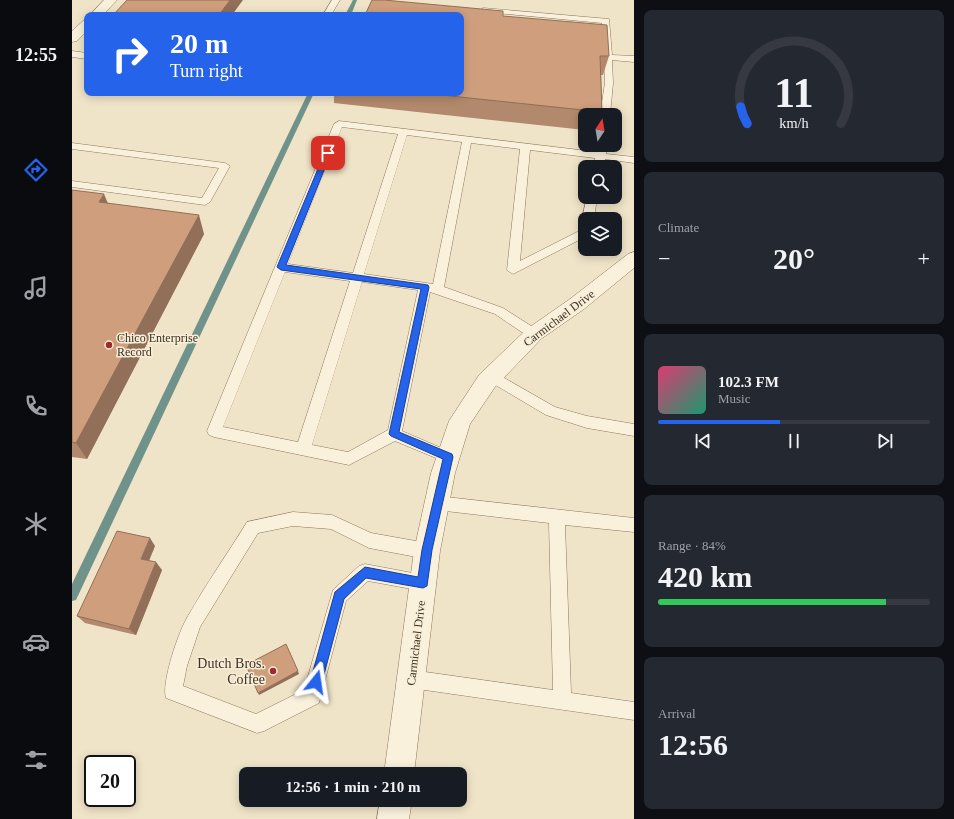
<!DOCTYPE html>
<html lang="en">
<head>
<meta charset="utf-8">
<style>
	:root { --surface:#171b24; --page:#242831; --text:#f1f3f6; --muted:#9ea1a6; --line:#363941; --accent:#2563eb }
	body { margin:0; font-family:Georgia,serif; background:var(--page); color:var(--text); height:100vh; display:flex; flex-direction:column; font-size:15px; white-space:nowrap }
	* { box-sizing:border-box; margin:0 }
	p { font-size:13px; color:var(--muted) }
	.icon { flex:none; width:22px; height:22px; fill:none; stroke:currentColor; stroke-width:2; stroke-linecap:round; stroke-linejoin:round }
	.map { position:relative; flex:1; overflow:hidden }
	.panel { display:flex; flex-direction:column; gap:10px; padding:10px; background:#0d0f14; width:320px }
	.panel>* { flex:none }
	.top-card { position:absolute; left:12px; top:12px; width:380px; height:84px; border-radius:8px; box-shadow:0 2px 10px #0003; background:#2563eb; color:#fff; overflow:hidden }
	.needle { width:26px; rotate:12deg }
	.fabs { position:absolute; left:506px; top:108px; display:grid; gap:8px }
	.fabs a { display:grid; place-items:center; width:44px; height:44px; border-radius:8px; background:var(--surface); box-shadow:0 2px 10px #0003; font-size:20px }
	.speed { position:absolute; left:12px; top:755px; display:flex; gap:8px; font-size:20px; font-weight:700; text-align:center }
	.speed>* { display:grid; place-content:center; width:52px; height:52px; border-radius:50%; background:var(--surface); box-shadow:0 2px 10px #0003; line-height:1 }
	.speed .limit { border:2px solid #111; border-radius:6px; background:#fff; color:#111 }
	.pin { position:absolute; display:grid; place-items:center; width:34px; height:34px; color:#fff; margin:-17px; border-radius:8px; box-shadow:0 2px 6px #0006 }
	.me { position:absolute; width:44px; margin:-22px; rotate:15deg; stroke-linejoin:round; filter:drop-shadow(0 0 3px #0008) }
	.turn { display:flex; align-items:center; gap:14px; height:84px; padding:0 20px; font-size:18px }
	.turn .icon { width:52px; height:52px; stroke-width:2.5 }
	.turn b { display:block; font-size:28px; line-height:34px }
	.big { font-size:30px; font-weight:700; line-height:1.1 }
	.panel .tile { flex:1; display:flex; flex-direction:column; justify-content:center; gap:6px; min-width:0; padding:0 14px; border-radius:8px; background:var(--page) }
	.panel .dial { align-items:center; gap:0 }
	.dial svg { height:104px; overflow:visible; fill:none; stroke:var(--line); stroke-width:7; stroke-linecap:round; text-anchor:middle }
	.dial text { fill:var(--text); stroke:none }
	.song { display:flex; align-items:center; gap:12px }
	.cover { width:48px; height:48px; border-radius:6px; background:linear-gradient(135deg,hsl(340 70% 55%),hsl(160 70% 35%)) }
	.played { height:4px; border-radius:2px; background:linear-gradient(90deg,var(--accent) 45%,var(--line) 45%) }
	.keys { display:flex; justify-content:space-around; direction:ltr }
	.heat { display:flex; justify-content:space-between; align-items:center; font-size:22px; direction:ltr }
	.charge { height:6px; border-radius:3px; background:linear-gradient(90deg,#34c759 84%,var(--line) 0) }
	.trip { position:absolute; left:167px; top:767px; width:228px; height:40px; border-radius:8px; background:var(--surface); box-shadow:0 2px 10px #0003; font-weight:700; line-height:40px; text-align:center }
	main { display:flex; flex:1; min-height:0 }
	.tab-bar { display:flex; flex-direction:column; width:72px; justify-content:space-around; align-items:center; background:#090b0e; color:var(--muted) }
	.tab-bar .icon { width:28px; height:28px }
	.tab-bar .current { color:var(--accent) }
	.tab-bar b { font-size:18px; color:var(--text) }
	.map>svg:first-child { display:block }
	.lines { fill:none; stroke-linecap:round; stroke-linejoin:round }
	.stream { fill:#6f938a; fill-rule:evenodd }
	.service-casing { stroke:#8d765c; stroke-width:1 }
	.minor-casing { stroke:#8d765c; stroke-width:1 }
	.service { fill:#faf1dc; fill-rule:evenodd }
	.minor { fill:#faf1dc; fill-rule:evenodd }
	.wall { fill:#b2896c }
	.shaded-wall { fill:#916f58 }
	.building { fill:#cf9f7d; stroke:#916f58 }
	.route { fill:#2563eb; stroke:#184099 }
	.poi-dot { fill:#9e2a2b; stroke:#f7eed8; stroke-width:1.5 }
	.labels { text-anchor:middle; stroke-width:3; stroke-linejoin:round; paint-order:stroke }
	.street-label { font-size:12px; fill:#3d2e20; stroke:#f7eed8 }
	.poi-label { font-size:12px; fill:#3d2e20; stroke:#f7eed8; text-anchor:start }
	.near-poi-label { font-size:14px; fill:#3d2e20; stroke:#f7eed8; text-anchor:end }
</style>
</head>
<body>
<main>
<nav class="tab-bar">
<b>12:55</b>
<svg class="icon current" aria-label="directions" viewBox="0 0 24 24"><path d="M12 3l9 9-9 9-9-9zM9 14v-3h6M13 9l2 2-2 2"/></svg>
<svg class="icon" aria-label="music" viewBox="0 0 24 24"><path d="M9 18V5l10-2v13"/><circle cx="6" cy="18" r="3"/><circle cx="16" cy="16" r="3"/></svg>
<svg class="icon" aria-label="phone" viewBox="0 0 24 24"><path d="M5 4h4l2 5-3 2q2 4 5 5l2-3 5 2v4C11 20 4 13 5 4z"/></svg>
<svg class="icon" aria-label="climate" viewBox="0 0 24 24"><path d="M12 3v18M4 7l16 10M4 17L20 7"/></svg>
<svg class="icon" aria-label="car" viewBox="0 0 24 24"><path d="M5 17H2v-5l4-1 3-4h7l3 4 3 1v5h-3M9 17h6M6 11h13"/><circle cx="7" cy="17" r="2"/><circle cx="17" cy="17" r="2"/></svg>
<svg class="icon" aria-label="filters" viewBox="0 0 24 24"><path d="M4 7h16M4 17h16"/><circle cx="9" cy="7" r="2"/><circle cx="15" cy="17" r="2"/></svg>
</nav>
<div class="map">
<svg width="562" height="819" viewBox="0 0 562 819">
	<rect width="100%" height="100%" fill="#f0e4c8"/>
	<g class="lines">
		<g class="stream">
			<path d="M281 0H285L279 15H273Z"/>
			<path d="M236 93H242L4 600 0 601V584Z"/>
		</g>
		<defs>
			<g id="service">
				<path d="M260 0H268L259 15H251Z"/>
				<path d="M411 8 537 19 540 55 562 56V62L540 60 541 83 538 115H528L533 83 530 23 414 12 410 10Z"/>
				<path d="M0 51 15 53V59L0 57Z"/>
				<path d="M267 121 524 152 525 145H535L534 154 562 157V163L533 159 532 167H522L523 158 458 150 448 261 513 228V237L441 274 435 270 448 149 399 143 372 287 431 308 467 331 468 334 467 337 462 339 457 337 423 314 358 292 330 431 381 453 383 457 381 461 376 463 323 441 277 465 142 437 137 435 135 431 262 124ZM270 127 326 134 281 273 216 264ZM335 135 390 142 361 284 292 274ZM213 272 278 281 226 442 151 427ZM290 282 346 290 316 430 276 452 240 445Z"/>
				<path d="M0 143 153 163 158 166 138 202 133 205 0 187V181L130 198 147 168 0 149Z"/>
				<path d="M515 197H525L522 219H513V222L510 219Z"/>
				<path d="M420 371 483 407 515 416 562 424V436L515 428 474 415 415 380 413 376 415 372Z"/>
				<path d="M365 496 562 518V532L493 525 499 693 562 702V720L339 688 333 685 330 679 333 673 339 670 481 690 477 523 365 510 360 508 357 503 360 498Z"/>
				<path d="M221 512 260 515 299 533 355 543 361 546 363 551 361 556 355 559 297 548 259 529 221 526 186 533 128 627 115 666 111 686 184 714 232 690 261 590 287 566 293 564 351 575 357 577 359 583 357 589 351 591 296 581 274 601 247 703 192 731 185 733 94 698C89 683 107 630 116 616 134 584 156 553 175 522Z"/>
			</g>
			<g id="minor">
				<path d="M32 0H45L31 15H18Z"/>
				<path d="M15 20V31L5 41 0 42V31L11 21Z"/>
				<path d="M562 252V268L512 309 469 339 423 387 398 424 383 473 368 551 342 774H312L342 551 359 473 377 421 407 375 455 329 498 299 556 254Z"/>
				<path d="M308 800H340L337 819H305Z"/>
			</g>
		</defs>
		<use href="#service" class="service-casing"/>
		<use href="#minor" class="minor-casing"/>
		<use href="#service" class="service"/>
		<use href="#minor" class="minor"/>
	</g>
	<g class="wall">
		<path d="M431 16 537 56 531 75H529L530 112V115H513V130L262 103V93H389Z"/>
		<path d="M0 190 36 203 132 234 15 459 0 457Z"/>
		<path d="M83 546 77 561 90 570 64 635 13 623 5 616Z"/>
	</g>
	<g class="shaded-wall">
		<path d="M158 0H171L160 15H147Z"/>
		<path d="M32 194 40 213 27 202Z"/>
		<path d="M127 215 132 234 15 459 4 443Z"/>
		<path d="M78 538 83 546 74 567 69 559Z"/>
		<path d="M84 562 90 570 64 635 57 629Z"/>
		<path d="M226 671 227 674 187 695 186 693Z"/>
	</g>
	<g class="building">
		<path d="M55 0H158L147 15H41Z"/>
		<path d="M300 0H312L431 11V16L535 25 537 56H528L530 112 350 93H389V15H293Z"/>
		<path d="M0 190 32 194 27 202 127 215 4 443 0 442Z"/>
		<path d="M45 531 78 538 69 559 84 562 57 629 5 616Z"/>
		<path d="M214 644 226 671 186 693 174 665Z"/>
	</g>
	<path class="route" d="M253 152 259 153 214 265 356 285 357 287 327 432 380 454 381 457 360 550 355 586 351 588 294 578 272 599 250 682 248 686 244 688 240 686 238 682 263 592 293 567 346 577 350 550 371 459 319 436 317 434 349 289 209 270 205 267Z"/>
	<g class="poi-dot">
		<circle cx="37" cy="345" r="4"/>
		<circle cx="201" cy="671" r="4"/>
	</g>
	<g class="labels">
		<g class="street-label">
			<text transform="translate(487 318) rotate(-37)" y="4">Carmichael Drive</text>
			<text transform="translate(344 643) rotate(-83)" y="4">Carmichael Drive</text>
		</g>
		<g class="poi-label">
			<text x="45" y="342">Chico Enterprise<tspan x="45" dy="14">Record</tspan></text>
		</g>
		<g class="near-poi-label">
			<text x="193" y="668">Dutch Bros.<tspan x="193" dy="16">Coffee</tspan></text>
		</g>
	</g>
</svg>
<div class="fabs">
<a><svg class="needle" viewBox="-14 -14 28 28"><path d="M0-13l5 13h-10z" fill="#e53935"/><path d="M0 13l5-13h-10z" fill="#9ea1a6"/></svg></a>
<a><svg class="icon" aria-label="search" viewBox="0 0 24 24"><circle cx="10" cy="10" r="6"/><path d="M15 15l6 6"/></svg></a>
<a><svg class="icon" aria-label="layers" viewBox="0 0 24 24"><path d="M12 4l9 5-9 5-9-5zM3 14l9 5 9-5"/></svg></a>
</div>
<div class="speed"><div class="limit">20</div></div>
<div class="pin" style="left:256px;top:153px;background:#d93025"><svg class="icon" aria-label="arrive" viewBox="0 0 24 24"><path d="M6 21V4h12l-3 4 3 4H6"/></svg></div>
<svg class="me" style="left:244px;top:682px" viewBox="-20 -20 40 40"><path d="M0-17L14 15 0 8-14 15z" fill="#2563eb" stroke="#fff" stroke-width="4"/></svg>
<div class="trip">12:56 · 1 min · 210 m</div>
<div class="top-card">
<div class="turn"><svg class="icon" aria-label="right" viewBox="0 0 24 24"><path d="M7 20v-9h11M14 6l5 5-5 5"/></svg><div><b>20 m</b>Turn right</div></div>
</div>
</div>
<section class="panel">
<div class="tile dial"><svg viewBox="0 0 100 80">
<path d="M14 69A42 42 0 1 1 86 69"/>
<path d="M14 69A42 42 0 0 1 9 56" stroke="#2563eb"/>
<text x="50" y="56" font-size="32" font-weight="700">11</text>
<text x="50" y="72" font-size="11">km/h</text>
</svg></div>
<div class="tile"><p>Climate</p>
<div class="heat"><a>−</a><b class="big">20°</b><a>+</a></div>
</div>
<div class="tile">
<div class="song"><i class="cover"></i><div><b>102.3 FM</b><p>Music</p></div></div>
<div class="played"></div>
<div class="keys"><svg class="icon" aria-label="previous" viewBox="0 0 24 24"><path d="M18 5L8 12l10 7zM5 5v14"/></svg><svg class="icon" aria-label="pause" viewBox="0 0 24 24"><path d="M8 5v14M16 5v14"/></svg><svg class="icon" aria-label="next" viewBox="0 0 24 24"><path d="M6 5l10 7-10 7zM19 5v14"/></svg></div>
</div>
<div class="tile"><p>Range · 84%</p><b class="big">420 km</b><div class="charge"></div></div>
<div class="tile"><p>Arrival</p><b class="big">12:56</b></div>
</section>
</main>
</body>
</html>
